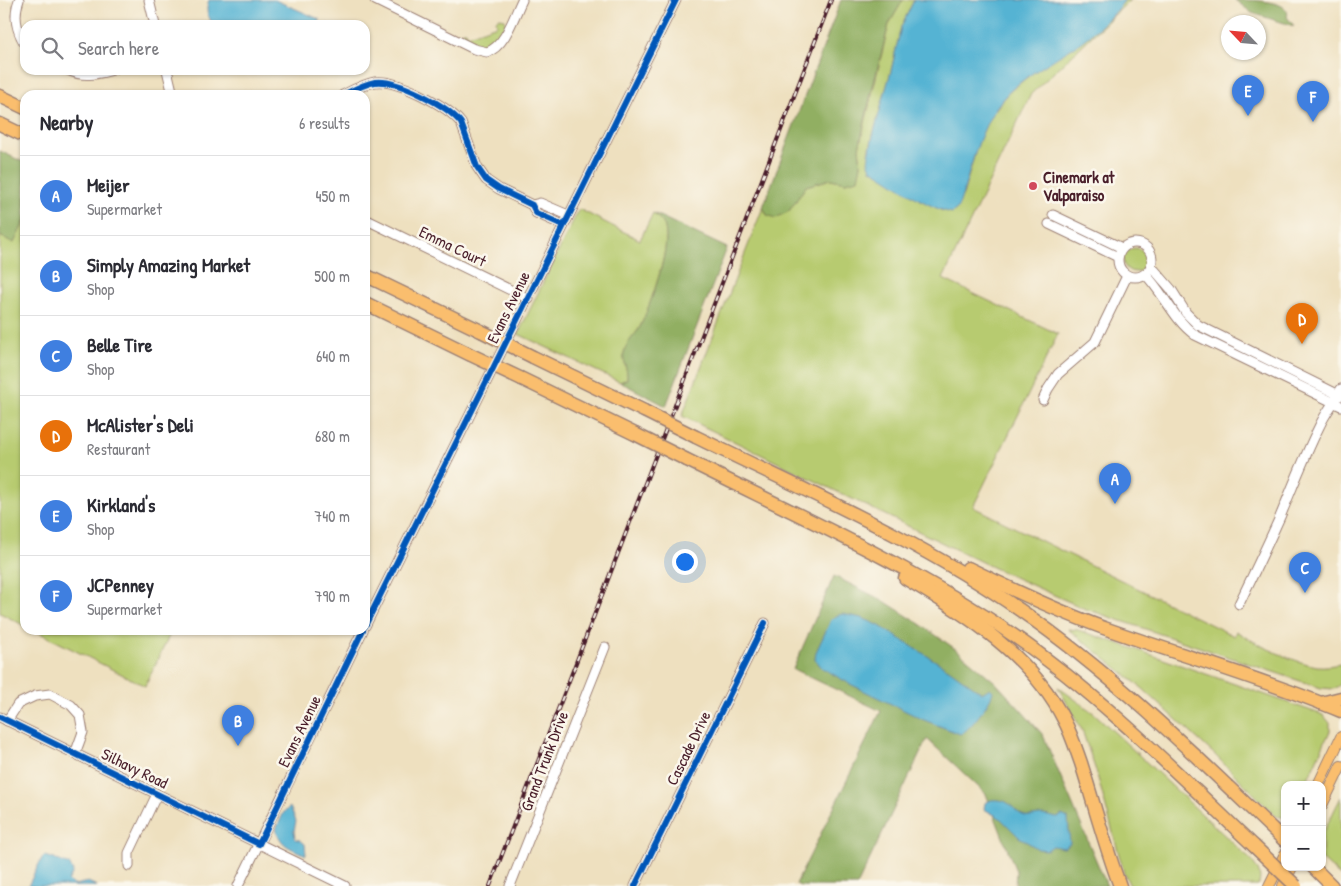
<!DOCTYPE html>
<html lang="en">
<head>
<meta charset="utf-8">
<style>
  body { margin:0; font-family:"Patrick Hand",sans-serif; background:#f2f2f3; color:#2b2b33 }
  .controls { position:absolute; right:15px; bottom:15px; display:grid; overflow:hidden; border-radius:10px; box-shadow:0 1px 4px #0004 }
  .controls button { width:45px; height:45px; display:grid; place-items:center; padding:0; border:0; border-bottom:1px solid #e1e1e2; background:#fff; color:#2b2b33; font:25px sans-serif }
  .compass { position:absolute; left:1221px; top:15px; width:45px; height:45px; border-radius:50%; background:#fff; box-shadow:0 1px 4px #0004; rotate:296deg }
  .you { position:absolute; left:684px; top:561px; width:18px; height:18px; margin:-12px; border:4px solid #fff; border-radius:50%; background:#1a73e8; box-shadow:0 0 0 8px #1a73e833 }
  .badge { display:grid; place-items:center; width:32px; height:32px; border-radius:50%; background:#ea580c; color:#fff; font-size:16px; font-weight:700 }
  .pin { position:absolute; translate:-50% -41px; filter:drop-shadow(0 1px 2px #0008) }
  .pin::after { content:''; position:absolute; top:26px; width:18px; height:15px; background:inherit; clip-path:polygon(0 0,100% 0,50% 100%) }
  .list { margin:0; padding:0; list-style:none }
  h2 { display:flex; justify-content:space-between; align-items:center; height:65px; margin:0; padding:0 20px; font-size:21px }
  h2 small { font-size:16px; font-weight:400; color:#7c7c81 }
  .list li { display:grid; grid-template-columns:32px 1fr auto; gap:15px; align-items:center; box-sizing:border-box; height:80px; padding:0 20px; border-top:1px solid #e1e1e2 }
  .list b { display:block; font-size:19px; white-space:nowrap }
  .list p { margin:0; font-size:16px; white-space:nowrap; color:#7c7c81 }
  .list em { font-size:16px; font-style:normal; color:#7c7c81 }
  .icon { flex:none; width:28px; height:28px; fill:none; stroke:currentColor; stroke-width:2; stroke-linecap:round; stroke-linejoin:round }
  .map { position:relative; flex:none; width:1341px; height:886px; overflow:hidden }
  .search { position:absolute; background:#fff; box-shadow:0 1px 4px #0004; left:20px; top:20px; width:350px; height:55px; display:flex; align-items:center; gap:12px; box-sizing:border-box; padding:0 18px; border-radius:15px; color:#7c7c81; font-size:19px }
  .panel { position:absolute; background:#fff; box-shadow:0 1px 4px #0004; left:20px; top:90px; width:350px; height:545px; border-radius:15px }
  .map>svg:first-child { display:block }
</style>
</head>
<body>
<div class="map">
<svg width="1341" height="886" viewBox="0 0 1341 886">
  <rect width="100%" height="100%" fill="#fbf7ec"/>
  <filter id="ink" filterUnits="userSpaceOnUse"><feTurbulence type="fractalNoise" baseFrequency=".02" numOctaves="2"/><feDisplacementMap in="SourceGraphic" scale="10" xChannelSelector="R" yChannelSelector="G"/><feConvolveMatrix kernelMatrix="1 2 1 2 8 2 1 2 1" color-interpolation-filters="sRGB"/></filter>
  <filter id="wash" filterUnits="userSpaceOnUse"><feTurbulence type="fractalNoise" baseFrequency=".0096" numOctaves="4" result="noise"/><feDisplacementMap in="SourceGraphic" scale="20" xChannelSelector="R" yChannelSelector="G"/><feGaussianBlur stdDeviation="1.12" result="paint"/><feColorMatrix in="noise" values="0 0 0 0 0 0 0 0 0 0 0 0 0 0 0 0 0 1.4 0 .05"/><feComposite in="paint" operator="in"/></filter>
  <g filter="url(#wash)">
    <rect width="100%" height="100%" fill="#eee0bf"/>
    <g fill="#b7cb6f" stroke="#80754d">
      <path d="M 903,0 L 914,0 L 901,27 L 891,71 L 873,135 L 869,152 L 871,169 L 942,211 L 963,195 L 978,143 L 988,120 L 1007,94 L 1031,74 L 1076,45 L 1113,15 L 1125,0 L 1130,0 L 1031,94 L 943,279 L 1058,334 L 973,507 L 1234,636 L 1236,631 C 1257,645 1293,662 1317,666 C 1325,667 1333,665 1341,664 L 1341,684 L 1334,689 L 1321,688 L 1083,608 L 994,568 L 682,416 L 763,207 L 767,215 L 789,211 L 806,186 L 831,179 L 846,182 L 861,165 L 859,148 L 889,24 Z"/>
      <path d="M 500,18 L 505,19 C 506,25 504,29 501,34 C 490,56 478,47 461,38 L 460,36 L 463,31 L 466,31 L 468,35 L 497,25 L 496,20 Z"/>
      <path d="M 579,209 L 640,240 L 653,213 C 657,217 664,222 665,227 C 671,249 650,306 640,327 C 635,336 626,342 624,353 C 623,359 628,369 627,379 L 620,382 L 518,334 Z"/>
      <polygon points="25,220 25,626 0,613 0,236 14,242"/>
      <circle cx="1135" cy="260" r="12"/>
      <polygon points="1068,629 1078,630 1129,647 1323,715 1330,723 1330,731 1305,785 1285,785 1285,817 1280,817 1273,813 1214,754 1142,688"/>
      <polygon points="34,630 172,630 145,686"/>
      <path d="M 1058,687 L 1095,714 L 1251,860 C 1257,868 1263,875 1258,886 L 1130,886 L 1124,873 L 1096,771 L 1082,730 Z"/>
      <polygon points="1341,797 1341,877 1322,859 1322,835"/>
    </g>
    <g fill="#91af62" stroke="#6e6746">
      <polygon points="841,0 903,0 889,24 870,98 859,148 861,165 858,179 846,182 831,179 806,186 789,211 776,218 767,215 763,207"/>
      <path d="M 1235,0 C 1251,0 1293,0 1287,17 L 1294,26 L 1252,13 Z"/>
      <polygon points="0,151 25,163 25,220 14,243 0,236"/>
      <path d="M 653,213 L 727,248 L 666,406 L 620,382 L 627,379 C 628,369 622,360 624,353 C 626,342 635,336 640,327 C 650,306 671,249 665,228 C 664,222 657,217 653,213 Z"/>
      <polygon points="834,576 884,601 917,622 957,650 995,682 1020,709 1043,735 1107,886 1015,886 1016,871 986,794 927,739 857,886 801,886 796,884 881,711 793,669"/>
    </g>
    <g fill="#55b3d3" stroke="#50697f">
      <path d="M 209,0 L 275,0 L 319,19 L 321,25 L 214,25 C 207,17 205,9 209,0 Z"/>
      <path d="M 914,0 L 1125,0 C 1111,18 1093,34 1074,47 C 1052,61 1028,74 1008,93 C 978,124 972,169 958,208 L 952,213 C 925,207 896,184 871,169 L 868,161 L 873,135 L 891,71 L 901,27 Z"/>
      <path d="M 842,614 L 862,618 L 878,625 L 950,670 L 982,693 L 990,688 L 993,691 C 992,700 968,733 960,734 L 924,720 L 850,684 L 822,668 L 815,659 L 816,652 L 831,620 L 836,616 Z"/>
      <path d="M 991,800 C 1013,798 1012,812 1025,816 C 1031,817 1036,815 1041,815 C 1047,815 1052,817 1057,818 L 1062,815 L 1068,818 L 1070,844 L 1064,848 L 1053,846 L 1047,850 L 1038,849 L 1019,837 L 1000,818 L 984,809 L 985,803 Z"/>
      <path d="M 290,807 L 296,821 L 294,831 L 295,839 L 300,840 L 305,844 L 306,855 C 291,848 281,847 276,829 L 284,812 Z"/>
      <polygon points="44,856 49,857 70,865 73,872 68,881 74,885 88,882 97,886 28,886 42,858"/>
    </g>
  </g>
  <g filter="url(#ink)">
    <g fill="none" stroke-linecap="round" stroke-linejoin="round">
      <defs>
        <g id="minor">
          <path d="M 19,0 C 13,16 16,30 25,44"/>
          <polyline points="149,0 155,25"/>
          <path d="M 375,0 L 474,49 L 487,52 C 505,47 514,16 522,0"/>
          <path d="M 68,70 C 84,78 97,74 113,70"/>
          <polyline points="167,70 173,95"/>
          <path d="M 343,95 C 353,90 364,84 375,82 C 397,79 448,106 461,123 L 477,167 L 486,180 L 499,189 L 532,205 L 536,213 L 563,225"/>
          <polyline points="532,205 540,203 568,215"/>
          <polyline points="1053,215 1122,248"/>
          <polyline points="365,219 529,299"/>
          <polyline points="1049,224 1118,257"/>
          <circle cx="1135" cy="260" r="17"/>
          <polyline points="1151,266 1171,289 1186,313 1198,325 1341,396"/>
          <path d="M 1145,274 C 1164,293 1173,319 1195,335 L 1341,406"/>
          <polyline points="1043,400 1048,389 1058,374 1095,342 1127,276"/>
          <path d="M 1239,604 C 1253,575 1267,546 1280,517 C 1293,486 1305,455 1320,425 C 1326,412 1335,402 1341,389"/>
          <polyline points="365,626 676,0"/>
          <polyline points="0,717 345,886"/>
          <polyline points="7,721 18,704 35,696 50,694 71,705 80,715 83,732 75,754"/>
          <polyline points="129,866 129,853 157,794"/>
          <polyline points="238,886 363,630"/>
          <polyline points="510,886 605,647"/>
          <polyline points="635,886 765,623"/>
        </g>
        <g id="major">
          <polyline points="1318,785 1341,737"/>
          <polyline points="1322,805 1341,766"/>
          <polyline points="1269,886 1285,854"/>
          <polyline points="1283,886 1292,867"/>
        </g>
        <g id="highway">
          <polyline points="0,96 25,108"/>
          <polyline points="0,124 25,136"/>
          <polyline points="365,275 481,331"/>
          <polyline points="365,303 469,354"/>
          <polyline points="533,357 644,411"/>
          <polyline points="522,379 635,434"/>
          <path d="M 696,437 C 806,491 919,540 1020,610 C 1117,677 1200,760 1285,841"/>
          <path d="M 687,460 C 797,515 911,565 1013,635 C 1101,696 1177,773 1254,846"/>
          <path d="M 968,568 C 1013,590 1057,611 1104,628 C 1183,656 1264,679 1341,711"/>
          <path d="M 905,578 C 966,614 1031,655 1064,720 C 1071,733 1076,749 1081,763 C 1094,804 1105,846 1120,886"/>
          <polyline points="1321,703 1341,698"/>
          <polyline points="1313,867 1332,886"/>
        </g>
      </defs>
      <use href="#minor" stroke="#9c8075" stroke-width="11"/>
      <use href="#major" stroke="#9c8075" stroke-width="12"/>
      <use href="#highway" stroke="#9c8075" stroke-width="15"/>
      <use href="#minor" stroke="#fff" stroke-width="9"/>
      <use href="#major" stroke="#fabe6e" stroke-width="10"/>
      <use href="#highway" stroke="#fabe6e" stroke-width="12"/>
      <defs>
        <polyline id="rail" points="490,886 831,0"/>
      </defs>
      <use href="#rail" stroke="#4a1f2b" stroke-width="4"/>
      <use href="#rail" stroke="#fbf7ec" stroke-width="2" stroke-dasharray="5.5" stroke-linecap="butt"/>
      <defs>
        <g id="highway-bridge">
          <polyline points="481,331 533,357"/>
          <polyline points="469,354 522,379"/>
          <polyline points="644,411 696,437"/>
          <polyline points="635,434 687,460"/>
          <polyline points="1254,846 1296,886"/>
        </g>
      </defs>
      <use href="#highway-bridge" stroke="#9c8075" stroke-width="15" stroke-linecap="butt"/>
      <use href="#highway-bridge" stroke="#fabe6e" stroke-width="12"/>
      <defs>
        <g id="cycleway">
          <path d="M 343,95 C 353,90 364,84 375,82 C 397,79 448,106 461,123 L 477,167 L 486,180 L 499,189 L 532,205 L 536,213 L 563,225"/>
          <polyline points="365,626 676,0"/>
          <polyline points="0,717 259,844 363,630"/>
          <polyline points="635,886 765,623"/>
        </g>
      </defs>
      <use href="#cycleway" stroke="#fbf7ec" stroke-width="9"/>
      <use href="#cycleway" stroke="#0057b8" stroke-width="6"/>
    </g>
  </g>
  <circle fill="#d1495b" stroke="#fbf7ec" stroke-width="2" cx="1033" cy="186" r="5"/>
  <g text-anchor="middle" dominant-baseline="central" stroke-width="5" stroke-linejoin="round" paint-order="stroke">
    <g font-size="16" font-weight="bold" fill="#4a1f2b" stroke="#fbf7ec" text-anchor="start">
      <text x="1043" y="177">Cinemark at<tspan x="1043" dy="18">Valparaiso</tspan></text>
    </g>
    <g font-size="16" fill="#4a1f2b" stroke="#fbf7ec">
      <text transform="translate(453 246) rotate(26)">Emma Court</text>
      <text transform="translate(508 307) rotate(-64)">Evans Avenue</text>
      <text transform="translate(299 731) rotate(-64)">Evans Avenue</text>
      <text transform="translate(688 748) rotate(-64)">Cascade Drive</text>
      <text transform="translate(544 761) rotate(-69)">Grand Trunk Drive</text>
      <text transform="translate(135 768) rotate(26)">Silhavy Road</text>
    </g>
  </g>
</svg>
<div class="controls">
<button>+</button>
<button>−</button>
</div>
<svg class="compass" viewBox="-18 -18 36 36"><path d="M0-13l5 13h-10z" fill="#e53935"/><path d="M0 13l5-13h-10z" fill="#7c7c81"/></svg>
<div class="you"></div>
<div class="pin badge" style="left:1115px;top:504px;background:#3f7fe0">A</div>
<div class="pin badge" style="left:238px;top:746px;background:#3f7fe0">B</div>
<div class="pin badge" style="left:1305px;top:593px;background:#3f7fe0">C</div>
<div class="pin badge" style="left:1302px;top:344px;background:#e8710a">D</div>
<div class="pin badge" style="left:1248px;top:116px;background:#3f7fe0">E</div>
<div class="pin badge" style="left:1313px;top:122px;background:#3f7fe0">F</div>
<div class="search"><svg class="icon" aria-label="search" viewBox="0 0 24 24"><circle cx="10" cy="10" r="6"/><path d="M15 15l6 6"/></svg>Search here</div>
<section class="panel">
<h2>Nearby<small>6 results</small></h2>
<ul class="list">
<li><span class="badge" style="background:#3f7fe0">A</span><div><b>Meijer</b><p>Supermarket</p></div><em>450 m</em></li>
<li><span class="badge" style="background:#3f7fe0">B</span><div><b>Simply Amazing Market</b><p>Shop</p></div><em>500 m</em></li>
<li><span class="badge" style="background:#3f7fe0">C</span><div><b>Belle Tire</b><p>Shop</p></div><em>640 m</em></li>
<li><span class="badge" style="background:#e8710a">D</span><div><b>McAlister's Deli</b><p>Restaurant</p></div><em>680 m</em></li>
<li><span class="badge" style="background:#3f7fe0">E</span><div><b>Kirkland's</b><p>Shop</p></div><em>740 m</em></li>
<li><span class="badge" style="background:#3f7fe0">F</span><div><b>JCPenney</b><p>Supermarket</p></div><em>790 m</em></li>
</ul>
</section>
</div>
</body>
</html>
